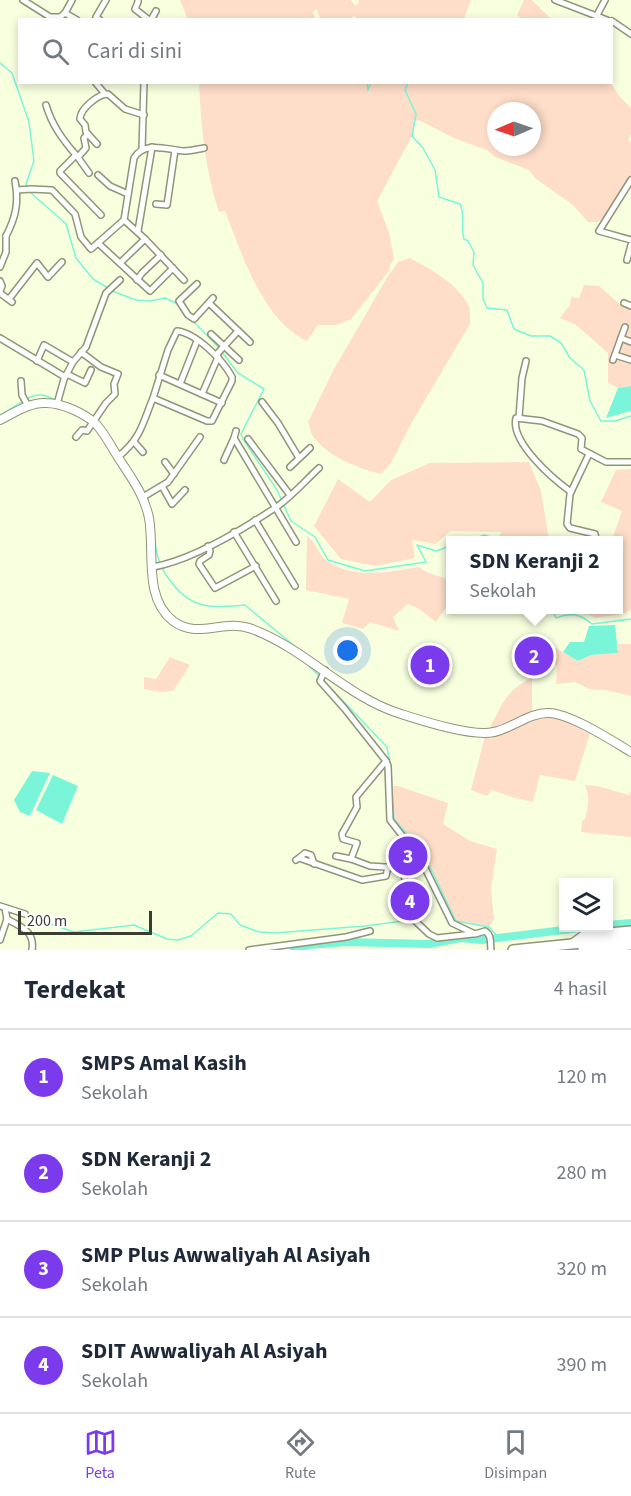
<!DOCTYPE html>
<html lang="id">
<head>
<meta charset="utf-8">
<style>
  body { margin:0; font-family:"Source Sans 3",sans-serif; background:#f2f2f3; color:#1f2937 }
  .controls { position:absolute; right:18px; bottom:18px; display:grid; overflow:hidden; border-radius:0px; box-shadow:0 3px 9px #0003 }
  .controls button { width:54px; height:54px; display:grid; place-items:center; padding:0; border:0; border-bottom:2px solid #e0e1e3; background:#fff; color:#1f2937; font:30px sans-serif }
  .compass { position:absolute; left:487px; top:102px; width:54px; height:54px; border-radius:50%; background:#fff; box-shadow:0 3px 9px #0003; rotate:268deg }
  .scale { position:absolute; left:18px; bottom:15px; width:134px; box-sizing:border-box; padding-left:6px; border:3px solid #3b3d31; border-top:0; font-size:16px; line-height:21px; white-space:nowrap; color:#3b3d31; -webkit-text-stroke:4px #fff; paint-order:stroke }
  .you { position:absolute; left:348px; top:651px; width:21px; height:21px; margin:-15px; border:4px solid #fff; border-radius:50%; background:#1a73e8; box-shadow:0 0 0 9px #1a73e833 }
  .badge { display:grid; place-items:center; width:39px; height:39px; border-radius:50%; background:#7c3aed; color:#fff; font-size:20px; font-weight:700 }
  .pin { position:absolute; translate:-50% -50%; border:3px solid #fff; box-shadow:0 2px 6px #0006 }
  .popup { position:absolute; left:446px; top:536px; width:177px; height:78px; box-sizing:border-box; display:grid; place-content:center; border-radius:0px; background:#fff; filter:drop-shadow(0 2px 4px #0005); font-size:20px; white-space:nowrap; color:#747a83 }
  .popup b { font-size:22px; color:#1f2937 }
  .popup::after { content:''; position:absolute; left:50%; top:100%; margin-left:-12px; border:12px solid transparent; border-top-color:#fff }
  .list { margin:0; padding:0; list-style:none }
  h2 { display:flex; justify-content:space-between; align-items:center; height:78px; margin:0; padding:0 24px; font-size:26px }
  h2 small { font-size:20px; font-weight:400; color:#747a83 }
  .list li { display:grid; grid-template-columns:39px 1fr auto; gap:18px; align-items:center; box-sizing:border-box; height:96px; padding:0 24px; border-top:2px solid #e0e1e3 }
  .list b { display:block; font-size:22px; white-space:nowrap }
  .list p { margin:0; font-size:20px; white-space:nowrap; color:#747a83 }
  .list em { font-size:20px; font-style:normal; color:#747a83 }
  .icon { flex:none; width:33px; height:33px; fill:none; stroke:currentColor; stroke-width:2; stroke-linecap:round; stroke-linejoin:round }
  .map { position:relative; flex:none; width:631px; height:950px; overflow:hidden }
  .search { position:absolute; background:#fff; box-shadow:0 3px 9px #0003; left:18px; right:18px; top:18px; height:66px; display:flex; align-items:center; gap:15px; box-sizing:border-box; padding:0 21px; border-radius:0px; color:#747a83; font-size:22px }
  .sheet { height:462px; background:#fff }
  nav { display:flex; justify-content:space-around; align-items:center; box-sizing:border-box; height:84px; border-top:2px solid #e0e1e3; background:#fff; font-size:16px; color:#747a83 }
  nav a { display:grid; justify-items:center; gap:3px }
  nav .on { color:#7c3aed }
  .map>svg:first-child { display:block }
</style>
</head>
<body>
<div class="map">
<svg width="631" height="950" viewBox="0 0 631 950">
  <rect width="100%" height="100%" fill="#f8ffdf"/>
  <g fill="#fedec9" fill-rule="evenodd">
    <polygon points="180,0 350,0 355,5 358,4 359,0 471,0 464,19 359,20 355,16 352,17 352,19 321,19 316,9 313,12 315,19 188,20"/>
    <polygon points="524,0 532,0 551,19 522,19 517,15"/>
    <path d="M 199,83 L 611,83 L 620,97 L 631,108 L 631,134 L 628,140 L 631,142 L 631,178 L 609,214 L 598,222 L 588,222 L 573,205 L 536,179 L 529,170 L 495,157 L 487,150 L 456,139 L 419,120 L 415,121 L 412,136 L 377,201 L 389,233 L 394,259 L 390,265 L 389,271 L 351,319 L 337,325 L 318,325 L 307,341 C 262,320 242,254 225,211 L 219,212 C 205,171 201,126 199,83 ZM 515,105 L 516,110 L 511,111 L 532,111 L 532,141 L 535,139 L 537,143 L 531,147 L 496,147 L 496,111 L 508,111 L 508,107 Z"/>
    <path d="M 410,258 C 430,269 457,283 468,305 C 471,310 470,318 470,324 L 412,422 L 391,463 L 381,474 C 358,468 331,458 315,439 C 311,435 310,427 308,422 L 334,369 L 388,276 L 398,262 Z"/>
    <polygon points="584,285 599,286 623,307 631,308 631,386 618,388 608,383 608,353 575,324 560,318 570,305 571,297 579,298"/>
    <polygon points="529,462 541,491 549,540 498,540 501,532 450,531 436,544 412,540 415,558 376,566 341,559 314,526 338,479 370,502 391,480 430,463"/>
    <polygon points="631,469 631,609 626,613 596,618 578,610 618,610 618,540 612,540 622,511 601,502 616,470"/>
    <path d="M 307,536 C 317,543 319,556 327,561 C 356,580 387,572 419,567 L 426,572 L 450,580 L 450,606 L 446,607 L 436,622 L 419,609 L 408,604 L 393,617 L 399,631 L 370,622 L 363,629 L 342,623 L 349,599 L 306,590 Z"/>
    <polygon points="549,644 578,661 591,655 618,653 618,644 631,644 631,696 605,690 589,689 575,682 556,684 557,665 548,664"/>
    <polygon points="170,657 190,665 173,691 160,692 144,689 144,677 156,679"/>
    <path d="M 532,678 L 532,713 L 488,731 C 502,706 505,690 532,678 Z"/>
    <polygon points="544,717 560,718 590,734 575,781 540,775 533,802 515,798 492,790 487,796 471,790 485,736 488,736 491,739 494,735"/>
    <path d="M 585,785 L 598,786 L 629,795 L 631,791 L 631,837 L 581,832 L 582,821 L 585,819 C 588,809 590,795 585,785 Z"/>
    <polygon points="393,786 398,786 448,803 443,824 470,841 497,849 491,889 494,919 489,927 456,921 433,873 415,843 394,819"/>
  </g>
  <g fill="#7bf5d9">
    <polygon points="631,386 631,411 606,418 618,388"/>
    <polygon points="615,625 618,653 591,655 578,661 563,652 570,642 584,642 589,626"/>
    <polygon points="32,771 50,773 30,816 20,812 14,800"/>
    <polygon points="53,775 78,786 62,824 36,810"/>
  </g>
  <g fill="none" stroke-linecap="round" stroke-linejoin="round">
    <g stroke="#7bf5d9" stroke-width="1.5">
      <polyline points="0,63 12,73 29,122 34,161 26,184 30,192 66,224 76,258 93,279 108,288"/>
      <polyline points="367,82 368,90 371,82"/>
      <path d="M 408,82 L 405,90 L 416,114 L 412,136 L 423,148 L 435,170 L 439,197 L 460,204 C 466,217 460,227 464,239 L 468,241 L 474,252 L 473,265 L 483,283 L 483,299 L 487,308 L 507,310 L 514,329 L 531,336 L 550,336 L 561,343 L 570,358 L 584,370 L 590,401 L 601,421 L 615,421 L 631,416"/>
      <polyline points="112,291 136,300 150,301 165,298 178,304"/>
      <polyline points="193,321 219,348"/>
      <polyline points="222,352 238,373 264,389 241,434 243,439 277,490 291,521 315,537 328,560 365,571 426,562 417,545 436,551 445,548 450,541"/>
      <path d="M 26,399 C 37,393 45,394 55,400"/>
      <polyline points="0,415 22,402"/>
      <polyline points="134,475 142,487"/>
      <path d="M 155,540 C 156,557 161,570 172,583 C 192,610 215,608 245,605 L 303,653"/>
      <polyline points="451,540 454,537 474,539 484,535 494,538 493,540"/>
      <path d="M 552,610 L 556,618 C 571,612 580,614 592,624 L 631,619"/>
      <polyline points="306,663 320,677"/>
      <polyline points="323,680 387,747 390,764"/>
      <polyline points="391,772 394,819 415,843 433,873 456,921 489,927 498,937"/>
      <polyline points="27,916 74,932 134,925 167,939 178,940 191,936 218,913 231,914 240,925 259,932 275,933 365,926 411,920"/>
    </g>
    <g stroke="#7bf5d9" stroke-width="8">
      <polyline points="608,925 631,923"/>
      <polyline points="294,950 309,945 346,942 429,944 461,938 481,940 580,928"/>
    </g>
    <defs>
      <g id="minor">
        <polyline points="23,0 50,17 60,17 65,13"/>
        <polyline points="72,0 65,13 77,20"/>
        <polyline points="138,0 138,2 135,9 149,20"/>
        <polyline points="555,0 607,20"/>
        <polyline points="597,15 605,0"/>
        <polyline points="100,20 96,17 106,0"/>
        <polyline points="151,20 156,11"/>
        <polyline points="612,21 631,34"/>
        <polyline points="95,82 105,94"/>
        <path d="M 46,105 C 52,125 62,139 76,155 L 60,171 L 60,173 L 101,215"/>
        <path d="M 97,144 L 86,132 L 85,125 L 80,119 C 80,109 98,94 108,94 L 125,109 L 144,115"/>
        <polyline points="142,150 144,82"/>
        <polyline points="77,156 89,173"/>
        <polyline points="78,157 86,148 84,138 88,134"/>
        <polyline points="98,175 110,186 128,194"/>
        <polyline points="631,180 599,231 631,240"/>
        <path d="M 17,190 L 31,189 L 52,190 L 75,214 L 81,237 L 91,249 L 124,220 L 134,158 C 145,140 168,150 184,151 C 191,151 198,149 204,148"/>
        <polyline points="156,204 167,205 175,150"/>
        <polyline points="124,220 145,239 184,280"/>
        <polyline points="138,231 152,147"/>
        <path d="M 6,236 C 16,217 19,202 15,181"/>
        <polyline points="98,243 150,291 173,268"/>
        <polyline points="627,260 631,245"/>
        <polyline points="120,263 145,239"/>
        <polyline points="0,267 6,252 6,236"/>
        <polyline points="137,280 142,273 161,255"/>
        <polyline points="0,281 2,286 0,291"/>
        <polyline points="197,284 179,301 188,315 194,319 213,298"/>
        <polyline points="0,293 12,302"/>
        <polyline points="9,299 37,263 48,277 62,262"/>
        <polyline points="209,303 250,342"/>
        <polyline points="624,303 631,306"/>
        <polyline points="211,334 239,360"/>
        <polyline points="0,338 65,377"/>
        <polyline points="621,338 631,342"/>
        <polyline points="216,355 238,331"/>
        <polyline points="615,355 631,360"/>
        <polyline points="613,360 625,327"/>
        <polyline points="37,361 44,345 73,362"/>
        <polyline points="67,374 85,383 91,370"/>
        <polyline points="159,375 222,403"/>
        <polyline points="21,381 22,395 28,406"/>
        <polyline points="180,384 197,341"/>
        <polyline points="202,394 218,357"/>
        <polyline points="262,402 278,423 299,458"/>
        <polyline points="57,404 64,379 73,362 86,347 106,293 120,280"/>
        <polyline points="519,417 522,378 526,361"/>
        <polyline points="236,431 234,438 296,542"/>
        <polyline points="76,437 82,430 87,431 106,403 115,394 114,384 118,374 101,367 81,352"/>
        <polyline points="248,439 290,495"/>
        <polyline points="135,443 143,452"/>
        <polyline points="589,454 570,494 567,524 570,528 595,534 596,540"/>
        <path d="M 118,457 C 141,438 142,425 153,398 L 154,395 L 168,350 L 177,331 C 196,333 223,360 232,377 L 232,381 L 212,421 L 207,421 L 153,398"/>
        <polyline points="224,460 234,438"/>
        <polyline points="165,462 174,474"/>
        <polyline points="290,467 310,448"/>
        <polyline points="162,486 172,504 185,490"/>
        <path d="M 571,492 C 553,479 510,442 516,418 L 542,421 L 578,434 L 582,438 L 581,449 L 606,462 L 631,462"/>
        <polyline points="143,497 168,482 200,437"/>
        <polyline points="255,520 295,586"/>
        <polyline points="234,532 276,601"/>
        <polyline points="208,546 210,551 209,555 200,561 199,564 215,588 256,566"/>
        <path d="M 153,567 C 192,560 245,528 278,506 C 293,495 306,480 319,468"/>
        <path d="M 325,670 L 320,681 L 344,708 L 386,761 L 388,766 L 390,820 L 421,860 L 452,923 L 475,934 L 485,931 C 492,935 490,943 491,950"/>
        <polyline points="336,856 351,859 370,866 400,868 404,874 410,916 429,934 437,938 473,934"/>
        <polyline points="299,858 305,853 311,855 314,864"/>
        <polyline points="351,859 357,843 343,839 342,834 357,807 356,797 386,761"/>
        <polyline points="296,860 299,858 362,880 386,876 388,867"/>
        <polyline points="0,906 25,914"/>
        <path d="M 7,919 C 21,927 35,931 32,950"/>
        <polyline points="0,940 7,919 5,908"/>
        <polyline points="249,950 346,937 370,931"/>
      </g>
      <path id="secondary" d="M 0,420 C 14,413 30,402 46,403 C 62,403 84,413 96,424 C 104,433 110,444 116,454 C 129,475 144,493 149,518 C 155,551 143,598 173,621 C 199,640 223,618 252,629 C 306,649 346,697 401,714 C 423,721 472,737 494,732 C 513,728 530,712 549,713 C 571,714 611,740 631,752"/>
      <g id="trunk">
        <polyline points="574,943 585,935 631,931"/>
        <polyline points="583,949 631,945"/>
        <polyline points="513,950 631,938"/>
      </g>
    </defs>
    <use href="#minor" stroke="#909578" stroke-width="8"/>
    <use href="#secondary" stroke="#909578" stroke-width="10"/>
    <use href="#trunk" stroke="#909578" stroke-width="12"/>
    <use href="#minor" stroke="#fff" stroke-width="5"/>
    <use href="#secondary" stroke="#fff" stroke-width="8"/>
    <use href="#trunk" stroke="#fff" stroke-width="9"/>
  </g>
</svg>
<div class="controls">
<button><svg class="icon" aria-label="layers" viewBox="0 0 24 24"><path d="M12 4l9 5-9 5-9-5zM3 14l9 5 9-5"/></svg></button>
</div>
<svg class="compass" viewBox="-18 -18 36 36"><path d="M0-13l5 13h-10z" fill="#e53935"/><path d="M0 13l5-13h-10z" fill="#747a83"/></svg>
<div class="scale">200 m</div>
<div class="you"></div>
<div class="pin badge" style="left:430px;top:665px">1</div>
<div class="pin badge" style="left:534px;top:656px">2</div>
<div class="popup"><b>SDN Keranji 2</b>Sekolah</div>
<div class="pin badge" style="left:408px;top:856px">3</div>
<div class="pin badge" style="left:410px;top:901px">4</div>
<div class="search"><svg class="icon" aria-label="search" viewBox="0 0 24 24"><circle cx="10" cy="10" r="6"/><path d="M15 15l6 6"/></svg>Cari di sini</div>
</div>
<section class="sheet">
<h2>Terdekat<small>4 hasil</small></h2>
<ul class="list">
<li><span class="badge">1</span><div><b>SMPS Amal Kasih</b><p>Sekolah</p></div><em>120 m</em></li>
<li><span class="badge">2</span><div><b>SDN Keranji 2</b><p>Sekolah</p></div><em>280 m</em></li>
<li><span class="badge">3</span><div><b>SMP Plus Awwaliyah Al Asiyah</b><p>Sekolah</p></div><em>320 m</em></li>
<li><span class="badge">4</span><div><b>SDIT Awwaliyah Al Asiyah</b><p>Sekolah</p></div><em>390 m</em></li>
</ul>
</section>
<nav>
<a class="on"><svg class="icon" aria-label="map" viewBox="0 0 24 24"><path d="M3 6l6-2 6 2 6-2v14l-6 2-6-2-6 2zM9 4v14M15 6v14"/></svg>Peta</a>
<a><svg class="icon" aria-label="directions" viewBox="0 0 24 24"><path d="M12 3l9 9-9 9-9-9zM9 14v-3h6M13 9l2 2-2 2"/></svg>Rute</a>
<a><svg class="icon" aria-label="saved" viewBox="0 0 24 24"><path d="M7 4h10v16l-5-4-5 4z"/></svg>Disimpan</a>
</nav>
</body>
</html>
